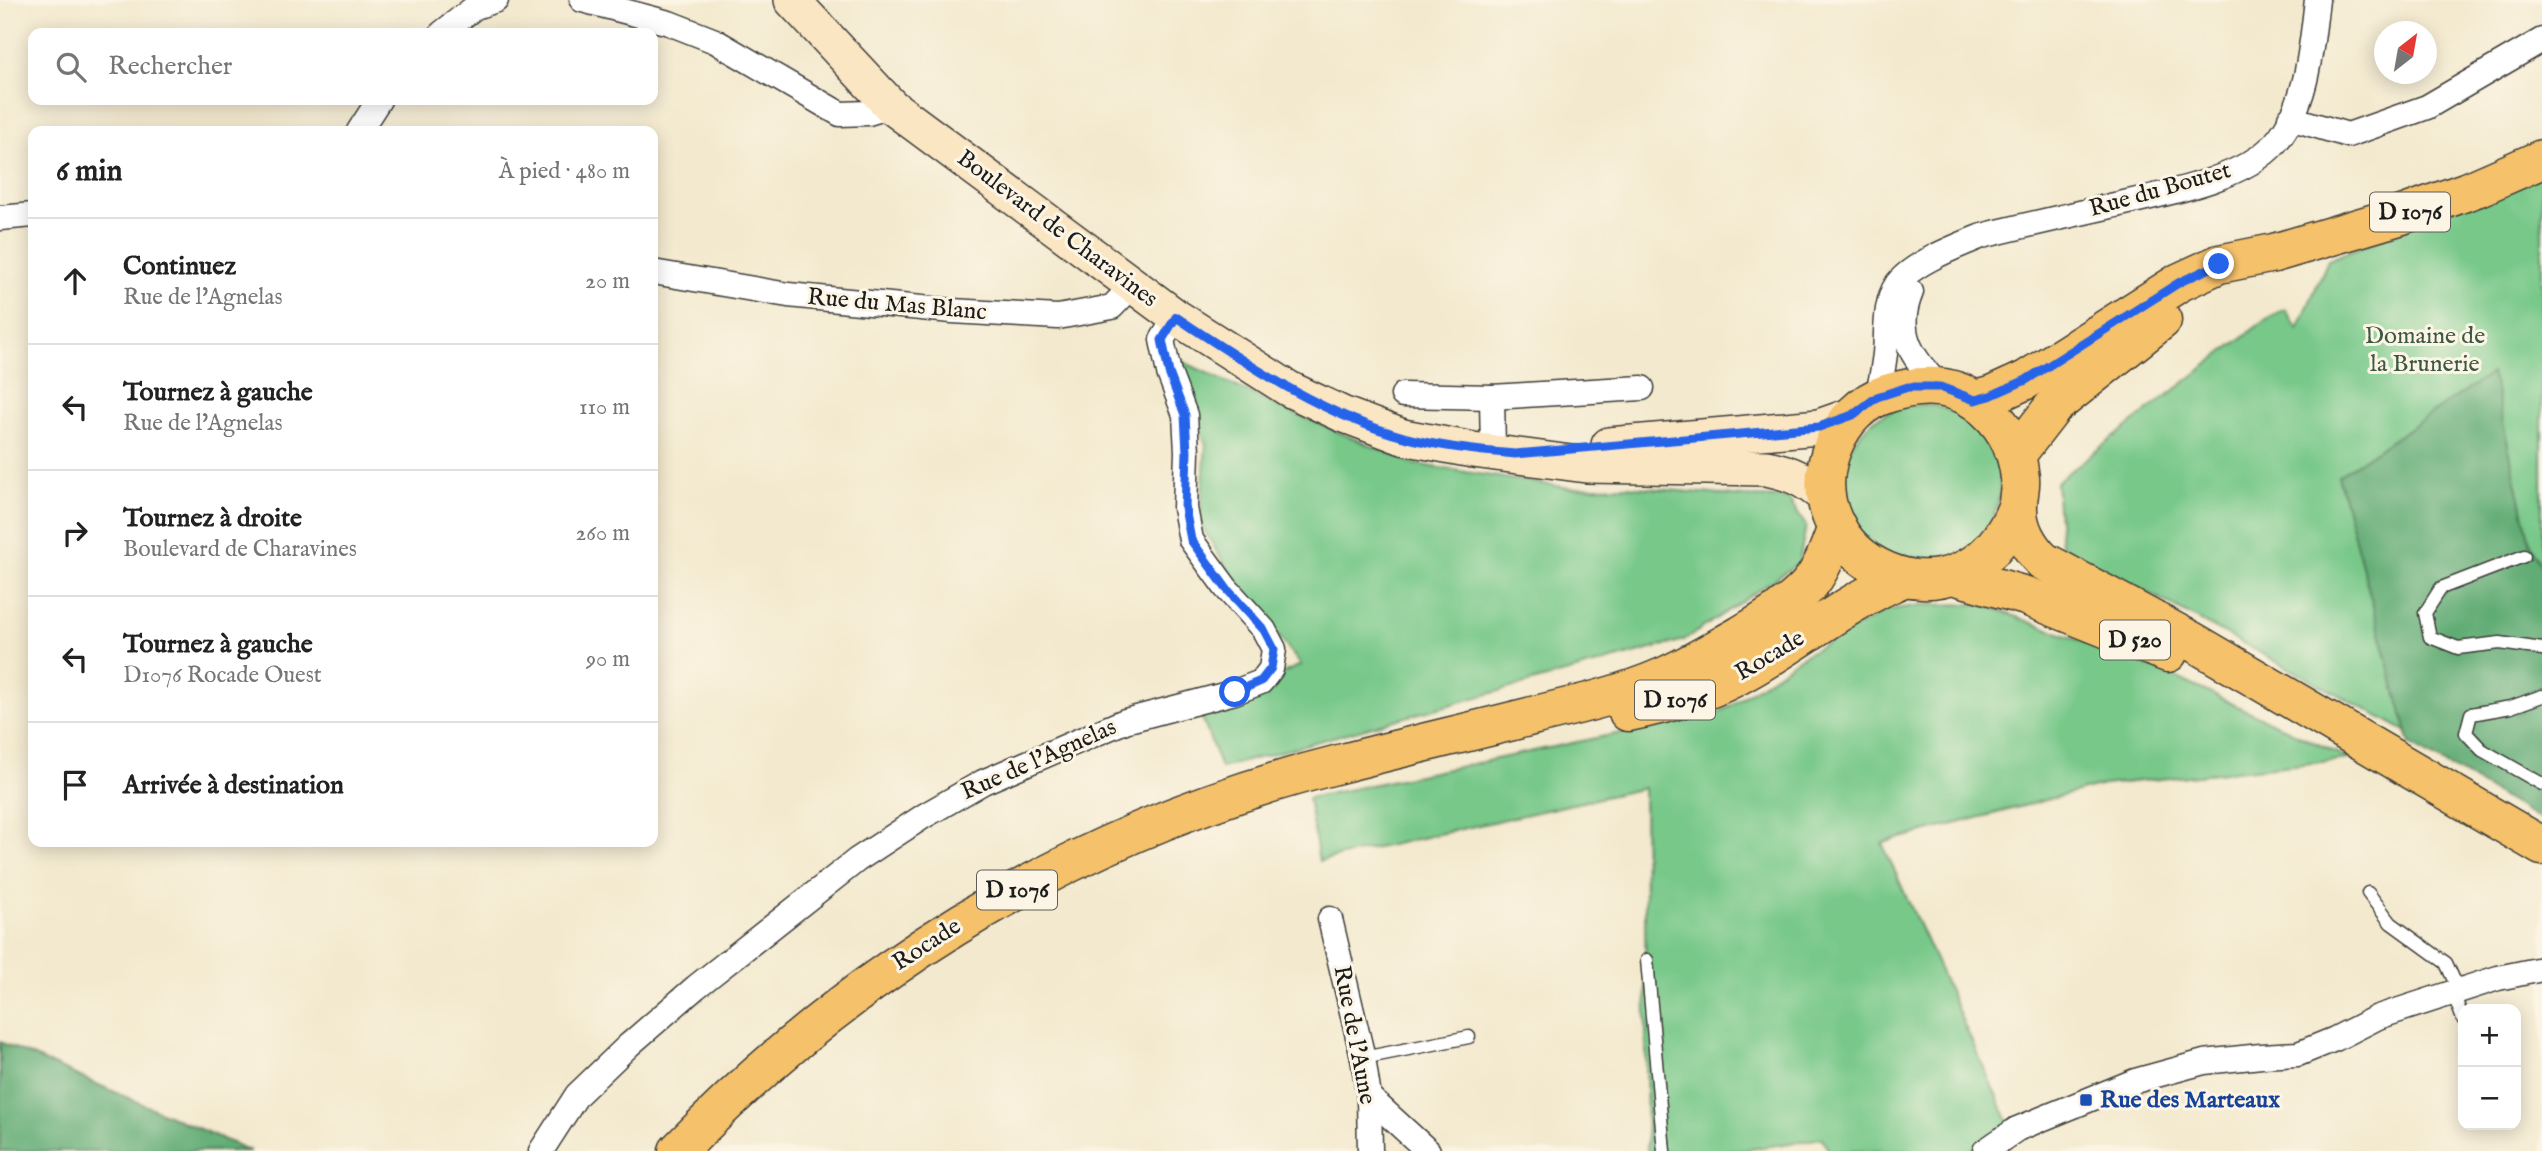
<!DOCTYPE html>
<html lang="fr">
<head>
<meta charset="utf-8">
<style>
  body { margin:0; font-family:"IM FELL English",serif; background:#f6f6f6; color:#222 }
  .controls { position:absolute; right:21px; bottom:21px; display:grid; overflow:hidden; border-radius:14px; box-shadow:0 4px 18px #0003 }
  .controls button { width:63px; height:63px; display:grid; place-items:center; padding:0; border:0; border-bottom:2px solid #e0e0e0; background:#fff; color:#222; font:35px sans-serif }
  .compass { position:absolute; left:2374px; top:21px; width:63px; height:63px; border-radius:50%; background:#fff; box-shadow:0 4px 18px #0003; rotate:31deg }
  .stop { position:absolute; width:21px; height:21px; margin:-16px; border:5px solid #2563eb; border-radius:50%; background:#fff }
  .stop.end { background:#2563eb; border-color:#fff; box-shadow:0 2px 7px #0008 }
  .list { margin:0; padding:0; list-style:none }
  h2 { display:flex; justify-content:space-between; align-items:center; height:91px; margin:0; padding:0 28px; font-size:30px }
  h2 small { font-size:23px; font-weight:400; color:#767676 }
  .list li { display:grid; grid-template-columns:46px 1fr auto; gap:21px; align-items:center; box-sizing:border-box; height:126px; padding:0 28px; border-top:2px solid #e0e0e0 }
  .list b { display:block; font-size:26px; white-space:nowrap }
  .list p { margin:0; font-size:23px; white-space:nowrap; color:#767676 }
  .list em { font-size:23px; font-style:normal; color:#767676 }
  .icon { flex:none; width:38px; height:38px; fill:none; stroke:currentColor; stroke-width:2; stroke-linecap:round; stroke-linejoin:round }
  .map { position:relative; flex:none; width:2542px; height:1151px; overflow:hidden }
  .search { position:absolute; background:#fff; box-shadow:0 4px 18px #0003; left:28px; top:28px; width:630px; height:77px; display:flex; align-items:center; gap:18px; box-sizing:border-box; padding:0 24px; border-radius:14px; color:#767676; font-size:26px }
  .panel { position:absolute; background:#fff; box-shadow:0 4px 18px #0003; left:28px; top:126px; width:630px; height:721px; border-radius:14px }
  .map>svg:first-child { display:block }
</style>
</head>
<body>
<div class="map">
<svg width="2542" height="1151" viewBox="0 0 2542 1151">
  <rect width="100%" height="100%" fill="#fcf5e5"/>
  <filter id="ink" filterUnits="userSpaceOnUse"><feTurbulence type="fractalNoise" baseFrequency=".0143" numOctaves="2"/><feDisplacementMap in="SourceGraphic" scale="14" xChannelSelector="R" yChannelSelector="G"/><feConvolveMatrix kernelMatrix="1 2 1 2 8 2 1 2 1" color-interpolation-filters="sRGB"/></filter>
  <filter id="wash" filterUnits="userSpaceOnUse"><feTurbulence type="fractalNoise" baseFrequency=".00686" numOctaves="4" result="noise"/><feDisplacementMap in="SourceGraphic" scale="28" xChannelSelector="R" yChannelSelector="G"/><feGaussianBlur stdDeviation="1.57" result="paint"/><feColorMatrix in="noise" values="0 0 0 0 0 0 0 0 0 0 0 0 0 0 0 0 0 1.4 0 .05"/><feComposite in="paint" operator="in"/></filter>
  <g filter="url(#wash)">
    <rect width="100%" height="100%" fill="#f3e9ce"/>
    <g fill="#77c889" stroke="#4a7252" stroke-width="2">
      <polygon points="2542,172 2542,820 2410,744 2406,731 2061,546 2056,482 2265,320 2285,309 2298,329 2328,260"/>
      <polygon points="1177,359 1284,409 1414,464 1570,488 1626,486 1744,497 1788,498 1806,526 1799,563 1684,640 1221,768 1199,710 1301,665 1232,577 1200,523 1206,445 1177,367"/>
      <circle cx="1921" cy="484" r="79"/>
      <polygon points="1982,604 2169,674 2350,759 2103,785 1882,843 2011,1128 1966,1151 1829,1151 1822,1138 1739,1151 1647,1151 1644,788 1319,861 1308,798 1721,712 1804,655 1888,610 1921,605"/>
    </g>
    <g fill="#61ac75" stroke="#3e6448" stroke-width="2">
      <polygon points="2492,373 2529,539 2542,569 2542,820 2410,744 2338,476"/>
      <polygon points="0,1042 248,1150 250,1151 0,1151"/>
    </g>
  </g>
  <g filter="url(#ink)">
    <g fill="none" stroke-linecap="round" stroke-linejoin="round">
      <defs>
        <g id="lane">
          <polyline points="2524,556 2441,588 2425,613 2430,637 2458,648 2500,643 2542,649"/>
          <polyline points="2542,696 2511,707 2471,714 2466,733 2482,750 2542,784"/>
          <polyline points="2368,893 2391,923 2446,963 2459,991"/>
          <polyline points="1647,960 1664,1151"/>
          <polyline points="2453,993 2463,1019"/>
          <polyline points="1363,1058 1469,1037"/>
        </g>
        <g id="street">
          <polyline points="582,0 669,23 715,41 840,114 868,113 891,106"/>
          <polyline points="442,33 475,7 496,0"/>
          <polyline points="2290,118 2348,135 2427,107 2542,40"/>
          <polyline points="359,131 379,100"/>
          <polyline points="0,218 33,215"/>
          <polyline points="653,272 788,295 952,311 1058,317 1112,307 1133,285"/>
          <path d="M 1911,292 C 1894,333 1912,358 1940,387"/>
          <polyline points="1403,395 1492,397 1642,388"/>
          <polyline points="1492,397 1493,452"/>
          <path d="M 1877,397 C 1881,383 1883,369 1885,354 C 1887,332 1884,303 1897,284 C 1913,263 1957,246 1982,236 C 2022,226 2062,217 2102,208 C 2151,196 2243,182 2276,142 C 2308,104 2311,48 2317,0"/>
          <polyline points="1330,919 1363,1058 1369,1097 1370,1151"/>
          <polyline points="1369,1097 1428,1151"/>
          <polyline points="541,1151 577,1095 629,1045 696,987 857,860 924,816 983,782 1125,721 1235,692 1261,682 1271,669 1274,649 1264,630 1226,588 1191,540 1185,508 1187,452 1185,415 1169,373 1162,340 1176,317"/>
          <polyline points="1985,1151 2017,1129 2135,1081 2204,1062 2261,1056 2298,1054 2335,1039 2378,1017 2498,978 2542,969"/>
        </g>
        <g id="secondary">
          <path d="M 792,0 L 891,106 L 1176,317 L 1289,389 L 1342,414 L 1403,437 L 1473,450 L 1586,465 L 1766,468 C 1794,473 1806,481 1827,498"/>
          <polyline points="1609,445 1819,427 1853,415"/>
        </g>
        <g id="primary">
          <polyline points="1975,400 1991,396 2026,380 2180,282 2219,264 2274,253 2402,215 2476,188 2542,159"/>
          <polyline points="2016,455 2054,406 2162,320"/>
          <path d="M 2017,507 C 1962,648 1784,558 1834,444 C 1844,421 1862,402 1886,394 C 1916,384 1950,382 1977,402 C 2003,421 2017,447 2020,478 C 2021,487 2018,496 2018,505 C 2017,526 2028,546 2043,561 L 2190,640 L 2542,846"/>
          <polyline points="1953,575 2026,596 2168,653"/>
          <path d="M 1628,712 C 1670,704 1713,691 1750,669 C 1802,639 1849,601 1903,578"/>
          <path d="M 678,1151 C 808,1016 964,906 1137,832 C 1204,803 1272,781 1343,763 C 1408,746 1474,731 1540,714 C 1582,704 1624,694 1663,677 C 1690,665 1716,649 1741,635 C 1764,621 1788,607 1807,587 C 1822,571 1829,548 1837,527"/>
        </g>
      </defs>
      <use href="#lane" stroke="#3c3b37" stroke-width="15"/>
      <use href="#street" stroke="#3c3b37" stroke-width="27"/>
      <use href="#secondary" stroke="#3c3b37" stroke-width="38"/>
      <use href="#primary" stroke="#3c3b37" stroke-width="41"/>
      <use href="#lane" stroke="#fff" stroke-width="12"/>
      <use href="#street" stroke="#fff" stroke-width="24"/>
      <use href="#secondary" stroke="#fbe6c4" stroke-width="35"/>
      <use href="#primary" stroke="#f5c16b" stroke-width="38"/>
    </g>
  </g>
  <g fill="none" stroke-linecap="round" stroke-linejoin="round" filter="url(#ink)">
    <path stroke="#2563eb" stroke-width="9" d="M 1235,692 L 1261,681 L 1271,668 L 1274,649 L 1264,630 L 1226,588 L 1191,540 L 1185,508 L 1187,452 L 1185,415 L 1169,373 L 1162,340 L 1176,317 C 1246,363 1321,415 1404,437 C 1440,447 1478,451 1515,454 L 1819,427 L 1853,415 L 1877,397 L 1908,387 L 1940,387 L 1975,400 L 1990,396 L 2026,380 L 2180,282 L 2219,264"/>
  </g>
  <rect fill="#1a4fb4" stroke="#fcf5e5" stroke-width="2.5" x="2079" y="1093" width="14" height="14" rx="3.5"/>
  <g text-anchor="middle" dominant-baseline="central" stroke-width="6" stroke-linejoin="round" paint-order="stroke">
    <g fill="#fcf5e5" stroke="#5f5d58" stroke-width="2">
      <rect x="2370" y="192.5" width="80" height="39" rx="5"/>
      <rect x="2100" y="620.5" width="70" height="39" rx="5"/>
      <rect x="1635" y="680.5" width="80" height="39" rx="5"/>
      <rect x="977" y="870.5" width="80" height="39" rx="5"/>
    </g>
    <g font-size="23" font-weight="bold" fill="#1c1c1c">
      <text x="2410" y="212">D 1076</text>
      <text x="2135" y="640">D 520</text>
      <text x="1675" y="700">D 1076</text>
      <text x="1017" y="890">D 1076</text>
    </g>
    <g font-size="24" fill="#1c1c1c" stroke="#fcf5e5">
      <text transform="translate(2160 190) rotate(-16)">Rue du Boutet</text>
      <text transform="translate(1057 229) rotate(37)">Boulevard de Charavines</text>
      <text transform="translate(897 305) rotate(5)">Rue du Mas Blanc</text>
      <text transform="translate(1770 656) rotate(-31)">Rocade</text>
      <text transform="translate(1039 760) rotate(-24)">Rue de l'Agnelas</text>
      <text transform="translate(927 945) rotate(-33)">Rocade</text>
      <text transform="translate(1354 1035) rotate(79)">Rue de l'Aune</text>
    </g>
    <g font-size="24" fill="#3c5842" stroke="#fcf5e5">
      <text x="2425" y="336">Domaine de<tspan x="2425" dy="28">la Brunerie</tspan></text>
    </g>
    <g font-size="24" font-weight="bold" fill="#164399" stroke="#fcf5e5" text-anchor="start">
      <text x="2100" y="1100">Rue des Marteaux</text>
    </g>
  </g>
</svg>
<div class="controls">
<button>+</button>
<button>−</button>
</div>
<svg class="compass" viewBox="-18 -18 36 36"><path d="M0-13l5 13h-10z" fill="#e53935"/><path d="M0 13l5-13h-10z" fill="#767676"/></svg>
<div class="stop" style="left:1235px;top:692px"></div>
<div class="stop end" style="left:2219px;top:264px"></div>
<div class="search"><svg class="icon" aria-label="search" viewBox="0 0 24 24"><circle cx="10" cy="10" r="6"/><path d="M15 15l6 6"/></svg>Rechercher</div>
<section class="panel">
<h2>6 min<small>À pied · 480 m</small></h2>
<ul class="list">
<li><svg class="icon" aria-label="ahead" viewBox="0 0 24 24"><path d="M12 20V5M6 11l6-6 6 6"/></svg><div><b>Continuez</b><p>Rue de l'Agnelas</p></div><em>20 m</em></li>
<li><svg class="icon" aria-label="left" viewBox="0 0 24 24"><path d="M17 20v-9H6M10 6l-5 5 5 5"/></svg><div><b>Tournez à gauche</b><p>Rue de l'Agnelas</p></div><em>110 m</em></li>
<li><svg class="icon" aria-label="right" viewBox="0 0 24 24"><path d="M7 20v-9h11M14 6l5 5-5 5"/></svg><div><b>Tournez à droite</b><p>Boulevard de Charavines</p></div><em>260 m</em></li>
<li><svg class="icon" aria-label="left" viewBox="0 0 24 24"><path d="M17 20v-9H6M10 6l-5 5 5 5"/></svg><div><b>Tournez à gauche</b><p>D1076 Rocade Ouest</p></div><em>90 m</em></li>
<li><svg class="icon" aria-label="arrive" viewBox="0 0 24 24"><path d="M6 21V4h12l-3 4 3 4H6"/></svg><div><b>Arrivée à destination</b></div></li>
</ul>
</section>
</div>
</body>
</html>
